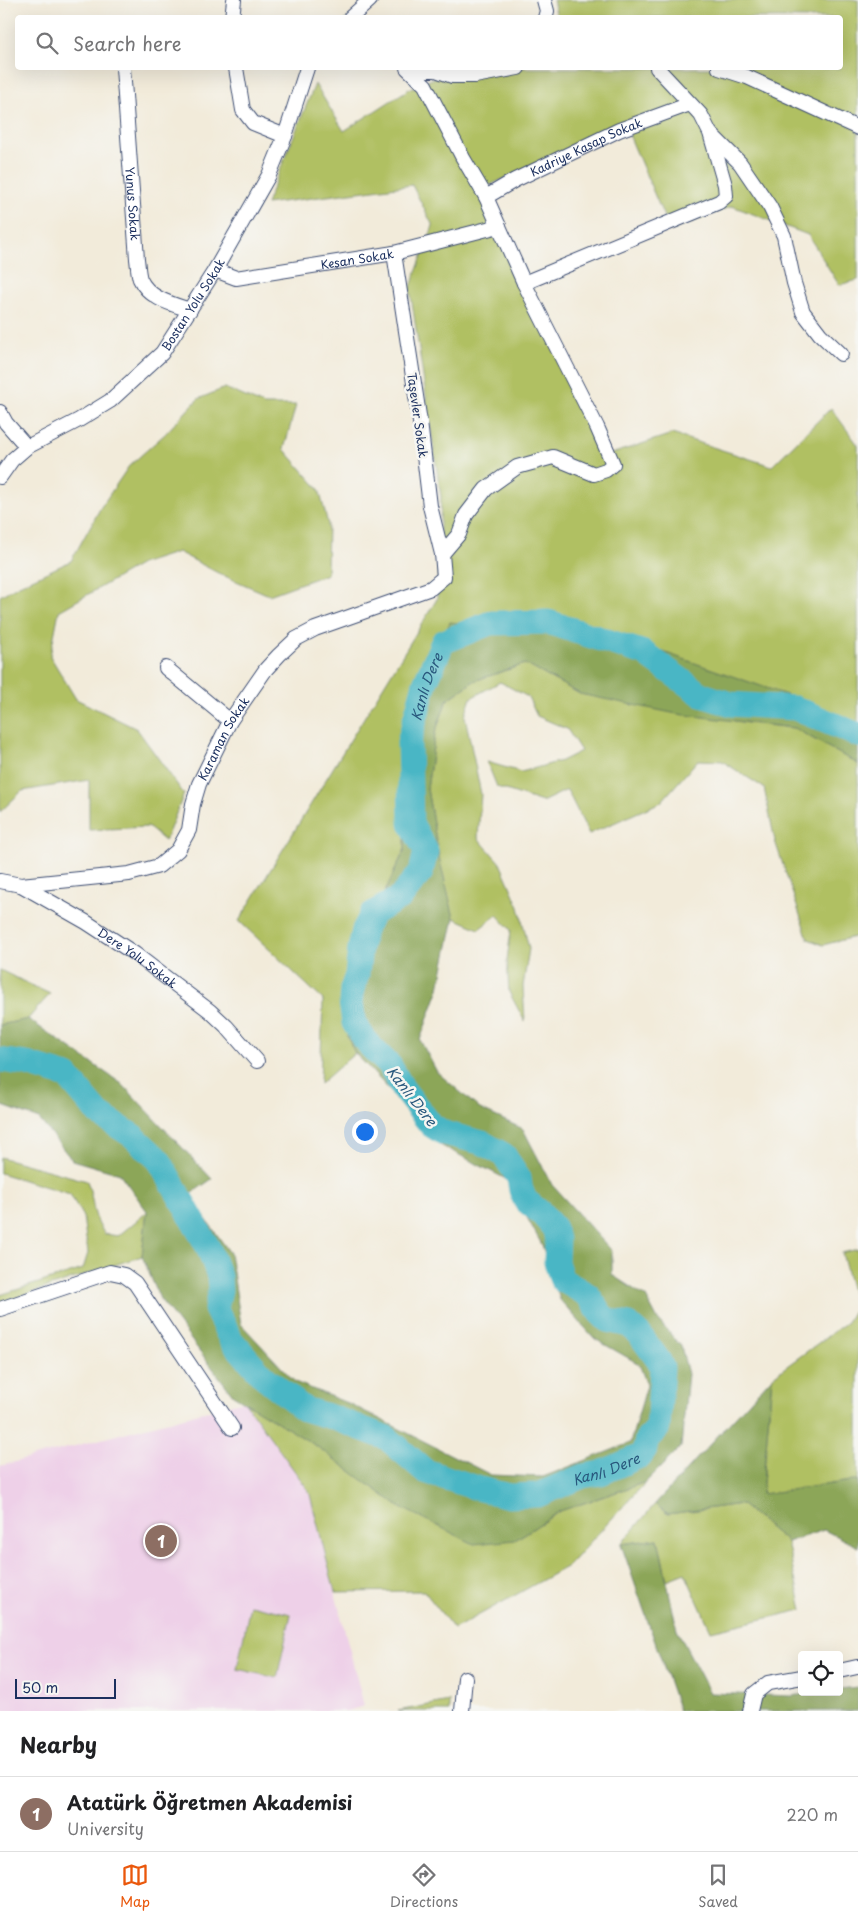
<!DOCTYPE html>
<html lang="en">
<head>
<meta charset="utf-8">
<style>
  body { margin:0; font-family:"Playpen Sans",sans-serif; background:#f6f6f6; color:#202124 }
  .controls { position:absolute; right:15px; bottom:15px; display:grid; overflow:hidden; border-radius:5px; box-shadow:0 5px 20px #0002 }
  .controls button { width:45px; height:45px; display:grid; place-items:center; padding:0; border:0; border-bottom:1px solid #e0e0e0; background:#fff; color:#202124; font:25px sans-serif }
  .scale { position:absolute; left:15px; bottom:12px; width:101px; box-sizing:border-box; padding-left:5px; border:2px solid #1b2f5e; border-top:0; font-size:14px; line-height:18px; white-space:nowrap; color:#1b2f5e; -webkit-text-stroke:4px #f6f6f2; paint-order:stroke }
  .you { position:absolute; left:364px; top:1131px; width:18px; height:18px; margin:-12px; border:4px solid #fff; border-radius:50%; background:#1a73e8; box-shadow:0 0 0 8px #1a73e833 }
  .badge { display:grid; place-items:center; width:32px; height:32px; border-radius:50%; background:#ea580c; color:#fff; font-size:16px; font-weight:700 }
  .pin { position:absolute; translate:-50% -50%; border:2px solid #fff; box-shadow:0 1px 5px #0006 }
  .list { margin:0; padding:0; list-style:none }
  h2 { display:flex; justify-content:space-between; align-items:center; height:65px; margin:0; padding:0 20px; font-size:21px }
  h2 small { font-size:16px; font-weight:400; color:#757577 }
  .list li { display:grid; grid-template-columns:32px 1fr auto; gap:15px; align-items:center; box-sizing:border-box; height:75px; padding:0 20px; border-top:1px solid #e0e0e0 }
  .list b { display:block; font-size:19px; white-space:nowrap }
  .list p { margin:0; font-size:16px; white-space:nowrap; color:#757577 }
  .list em { font-size:16px; font-style:normal; color:#757577 }
  .icon { flex:none; width:28px; height:28px; fill:none; stroke:currentColor; stroke-width:2; stroke-linecap:round; stroke-linejoin:round }
  .map { position:relative; flex:none; width:858px; height:1711px; overflow:hidden }
  .search { position:absolute; background:#fff; box-shadow:0 5px 20px #0002; left:15px; right:15px; top:15px; height:55px; display:flex; align-items:center; gap:12px; box-sizing:border-box; padding:0 18px; border-radius:5px; color:#757577; font-size:19px }
  .sheet { height:140px; background:#fff }
  nav { display:flex; justify-content:space-around; align-items:center; box-sizing:border-box; height:70px; border-top:1px solid #e0e0e0; background:#fff; font-size:14px; color:#757577 }
  nav a { display:grid; justify-items:center; gap:2px }
  nav .on { color:#ea580c }
  .map>svg:first-child { display:block }
</style>
</head>
<body>
<div class="map">
<svg width="858" height="1711" viewBox="0 0 858 1711">
  <rect width="100%" height="100%" fill="#f6f6f2"/>
  <filter id="ink" filterUnits="userSpaceOnUse"><feTurbulence type="fractalNoise" baseFrequency=".02" numOctaves="2"/><feDisplacementMap in="SourceGraphic" scale="10" xChannelSelector="R" yChannelSelector="G"/><feConvolveMatrix kernelMatrix="1 2 1 2 8 2 1 2 1" color-interpolation-filters="sRGB"/></filter>
  <filter id="wash" filterUnits="userSpaceOnUse"><feTurbulence type="fractalNoise" baseFrequency=".0096" numOctaves="4" result="noise"/><feDisplacementMap in="SourceGraphic" scale="20" xChannelSelector="R" yChannelSelector="G"/><feGaussianBlur stdDeviation="1.12" result="paint"/><feColorMatrix in="noise" values="0 0 0 0 0 0 0 0 0 0 0 0 0 0 0 0 0 1.4 0 .05"/><feComposite in="paint" operator="in"/></filter>
  <g filter="url(#wash)">
    <rect width="100%" height="100%" fill="#f2ebda"/>
    <polygon fill="#eed0e8" points="244,1401 309,1491 364,1706 347,1711 0,1711 0,1466"/>
    <g fill="#b0c062" stroke="#667860">
      <polygon points="553,0 858,0 858,280 839,285 808,235 732,206 670,231 624,123 486,187 608,455 672,434 772,466 831,408 858,445 858,730 451,623 406,726 405,849 382,898 347,1036 355,1053 320,1084 323,1000 239,921 437,599 441,497 410,289 433,226 412,185 266,204 315,84 344,131 409,89 457,68 840,68 840,18 557,17"/>
      <polygon points="225,388 264,405 296,405 284,449 319,489 328,524 327,574 269,595 220,574 178,552 141,564 59,611 50,656 76,699 137,729 184,794 165,841 148,827 89,830 89,780 22,791 0,812 0,596 17,586 71,561 101,507 129,466 165,434 198,399"/>
      <polygon points="525,664 580,694 747,723 794,728 858,764 858,936 823,945 808,939 775,841 764,788 722,761 698,760 661,802 589,834 567,790 542,802 497,787 487,762 521,772 561,761 581,751 567,729 537,716 528,697 500,682 471,698 465,716 481,794 478,838 500,863 519,907 529,949 523,986 525,1022 509,992 507,960 511,930 497,915 479,929 454,918 440,862 427,789 435,733 447,700 474,681"/>
      <polygon points="0,970 50,994 28,1019 0,1025"/>
      <path d="M 0,1157 L 87,1181 C 95,1202 91,1216 105,1234 L 118,1236 L 147,1212 L 142,1256 L 0,1303 L 0,1295 L 83,1269 L 88,1253 L 83,1217 L 70,1194 L 0,1173 Z"/>
      <polygon points="858,1249 858,1480 762,1495 772,1377 847,1322 856,1307 842,1253"/>
      <polygon points="244,1401 315,1445 515,1540 560,1511 646,1482 568,1566 454,1629 424,1591 335,1592 309,1491"/>
      <polygon points="655,1504 668,1514 741,1504 787,1542 802,1610 711,1631 685,1573 667,1580 658,1539 621,1544"/>
      <polygon points="250,1605 291,1614 277,1678 237,1669"/>
      <polygon points="449,1701 449,1711 398,1711"/>
    </g>
    <g fill="#8ca658" stroke="#546a5b">
      <polygon points="450,622 643,645 804,701 858,724 858,764 794,728 677,714 580,694 525,664 474,681 447,700 435,733 427,789 439,857 454,918 439,988 420,1040 437,1072 480,1109 523,1129 552,1185 612,1251 612,1275 646,1297 658,1320 681,1346 688,1374 681,1447 646,1482 560,1511 515,1540 474,1544 398,1506 315,1445 233,1395 160,1299 142,1256 147,1211 120,1174 72,1160 39,1119 0,1105 0,1025 28,1019 122,1084 212,1179 189,1195 230,1253 241,1324 295,1382 352,1405 491,1475 543,1477 630,1443 647,1385 639,1364 595,1339 560,1300 542,1245 506,1179 442,1146 355,1053 347,1036 382,898 405,849 406,726"/>
      <polygon points="772,1377 762,1494 858,1480 858,1547 824,1530 787,1542 741,1504 668,1514 655,1504"/>
      <polygon points="658,1539 677,1630 710,1693 792,1696 819,1692 839,1692 839,1689 858,1687 858,1711 679,1711 621,1544"/>
    </g>
    <g fill="none" stroke-linecap="round" stroke-linejoin="round">
      <path stroke="#4ab6c5" stroke-width="25" id="s1" d="M 0,1060 L 27,1064 L 67,1076 L 99,1114 L 133,1136 L 159,1160 L 209,1249 L 219,1276 L 220,1290 L 216,1309 L 231,1340 L 263,1376 L 304,1409 L 331,1417 L 387,1438 L 425,1471 L 480,1489 L 509,1496 L 538,1495 L 583,1476 L 601,1473 L 640,1456 L 645,1449 L 647,1439 L 658,1428 L 662,1368 L 659,1361 L 640,1335 L 629,1325 L 607,1320 L 600,1313 L 588,1295 L 562,1280 L 556,1262 L 557,1239 L 554,1228 L 541,1213 L 525,1200 L 521,1190 L 519,1178 L 504,1155 L 483,1143 L 444,1133 L 431,1125 L 403,1089 L 390,1066 L 367,1043 L 354,1023 L 351,1002 L 352,989 L 357,975 L 360,948 L 364,930 L 372,914 L 401,897 L 412,883 L 421,872 L 426,851 L 411,823 L 409,742 L 425,683 L 443,642 L 490,623 L 548,622 L 644,653 L 702,695 L 730,704 L 795,708 L 858,735"/>
    </g>
  </g>
  <g filter="url(#ink)">
    <g fill="none" stroke-linecap="round" stroke-linejoin="round">
      <defs>
        <g id="minor">
          <polyline points="544,0 547,11 545,18"/>
          <polyline points="232,18 234,0"/>
          <polyline points="350,18 370,0"/>
          <path id="s2" d="M 123,68 L 137,259 C 138,266 138,273 140,279 C 149,299 172,304 190,310"/>
          <polyline points="236,68 243,110 253,123 285,136"/>
          <polyline points="407,68 425,85 463,158 486,197 524,283 597,427 613,464 606,470 594,474 553,457 517,467 486,489 466,515 459,534 442,554"/>
          <polyline points="408,68 418,70 436,70 452,76 475,76 518,68"/>
          <polyline points="719,68 747,77 858,128"/>
          <polyline points="712,135 740,163 770,207 784,236 794,283 803,312 820,334 841,354"/>
          <path id="s3" d="M 486,197 L 515,180 L 619,130 L 690,104"/>
          <path id="s4" d="M 215,270 L 236,278 L 394,253 L 499,226"/>
          <polyline points="524,283 719,202 726,196 725,185 710,133 701,115 657,68"/>
          <polyline points="0,412 6,423 27,447"/>
          <path id="s5" d="M 0,477 L 12,460 L 27,447 L 79,420 L 110,401 L 162,353 L 215,270 L 269,175 L 285,136 L 307,68"/>
          <polyline points="166,668 230,721"/>
          <path id="s6" d="M 0,881 L 21,885 L 86,922 L 135,954 L 210,1011 L 226,1026 L 257,1061"/>
          <path id="s7" d="M 21,885 L 129,874 L 159,866 L 178,850 L 189,830 L 193,804 L 199,784 L 230,721 L 266,669 L 279,655 L 296,639 L 315,629 L 431,588 L 444,577 L 442,554 L 430,506 L 420,422 L 394,253"/>
          <polyline points="0,1309 110,1272 124,1275 135,1283 232,1428"/>
          <polyline points="839,1671 857,1667"/>
          <polyline points="462,1711 465,1678"/>
          <polyline points="750,1711 754,1694 768,1683 802,1677"/>
        </g>
      </defs>
      <use href="#minor" stroke="#3b4b71" stroke-width="16"/>
      <use href="#minor" stroke="#fff" stroke-width="14"/>
    </g>
  </g>
  <g text-anchor="middle" dominant-baseline="central" stroke-width="5" stroke-linejoin="round" paint-order="stroke">
    <g font-size="12" fill="#1b2f5e" stroke="#f6f6f2">
      <text stroke="none"><textPath href="#s3" startOffset="112">Kadriye Kasap Sokak</textPath></text>
      <text stroke="none"><textPath href="#s2" startOffset="136">Yunus Sokak</textPath></text>
      <text stroke="none"><textPath href="#s4" startOffset="145">Kesan Sokak</textPath></text>
      <text stroke="none"><textPath href="#s5" startOffset="264">Bostan Yolu Sokak</textPath></text>
      <text transform="translate(418 415) rotate(82)">Taşevler Sokak</text>
      <text stroke="none"><textPath href="#s7" startOffset="286">Karaman Sokak</textPath></text>
      <text stroke="none"><textPath href="#s6" startOffset="159">Dere Yolu Sokak</textPath></text>
    </g>
    <g font-size="14" font-style="italic" fill="#29587d" stroke="#f6f6f2">
      <text stroke="none"><textPath href="#s1" startOffset="1815">Kanlı Dere</textPath></text>
      <text transform="translate(412 1096) rotate(52)">Kanlı Dere</text>
      <text stroke="none"><textPath href="#s1" startOffset="822">Kanlı Dere</textPath></text>
    </g>
  </g>
</svg>
<div class="controls">
<button><svg class="icon" aria-label="locate" viewBox="0 0 24 24"><circle cx="12" cy="12" r="6"/><path d="M12 2v4M12 18v4M2 12h4M18 12h4"/></svg></button>
</div>
<div class="scale">50 m</div>
<div class="you"></div>
<div class="pin badge" style="left:161px;top:1541px;background:#8d6e63">1</div>
<div class="search"><svg class="icon" aria-label="search" viewBox="0 0 24 24"><circle cx="10" cy="10" r="6"/><path d="M15 15l6 6"/></svg>Search here</div>
</div>
<section class="sheet">
<h2>Nearby<small></small></h2>
<ul class="list">
<li><span class="badge" style="background:#8d6e63">1</span><div><b>Atatürk Öğretmen Akademisi</b><p>University</p></div><em>220 m</em></li>
</ul>
</section>
<nav>
<a class="on"><svg class="icon" aria-label="map" viewBox="0 0 24 24"><path d="M3 6l6-2 6 2 6-2v14l-6 2-6-2-6 2zM9 4v14M15 6v14"/></svg>Map</a>
<a><svg class="icon" aria-label="directions" viewBox="0 0 24 24"><path d="M12 3l9 9-9 9-9-9zM9 14v-3h6M13 9l2 2-2 2"/></svg>Directions</a>
<a><svg class="icon" aria-label="saved" viewBox="0 0 24 24"><path d="M7 4h10v16l-5-4-5 4z"/></svg>Saved</a>
</nav>
</body>
</html>
